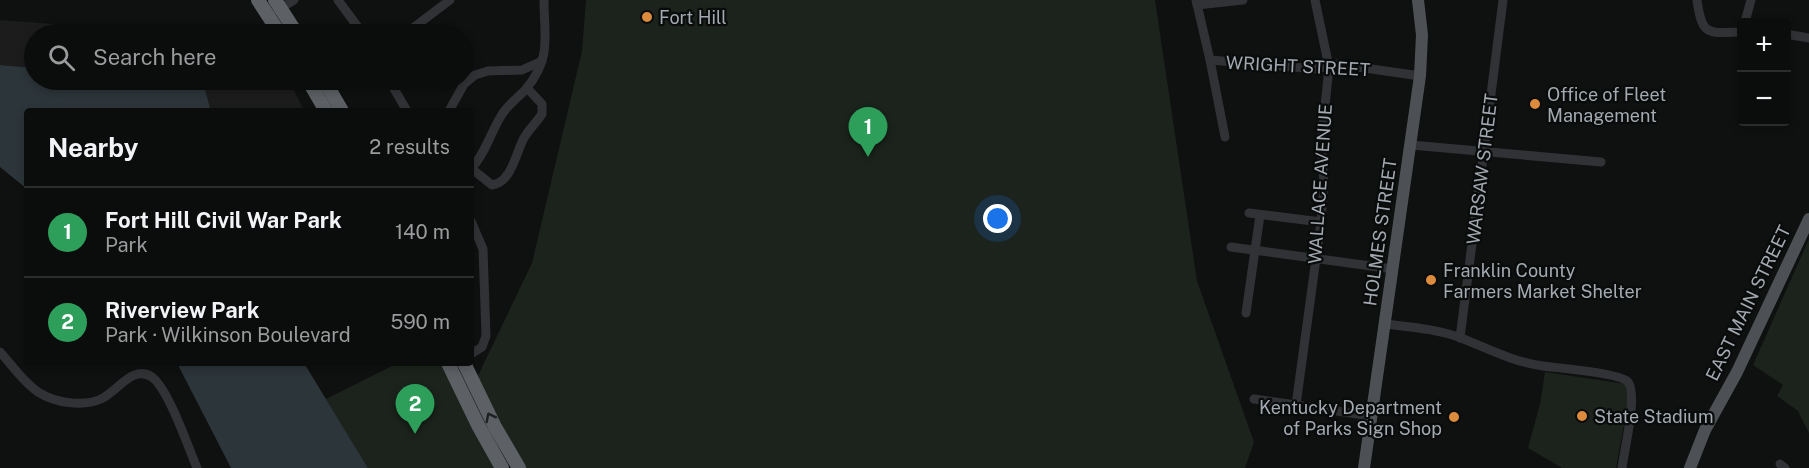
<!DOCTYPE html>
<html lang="en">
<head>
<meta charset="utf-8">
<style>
  body { margin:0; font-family:"Public Sans",sans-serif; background:#191a1a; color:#f1f3f6 }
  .controls { position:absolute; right:18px; top:18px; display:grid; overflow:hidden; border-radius:6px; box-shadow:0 3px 9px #0003 }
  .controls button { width:54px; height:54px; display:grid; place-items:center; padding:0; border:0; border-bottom:2px solid #2b2c2d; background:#0b0c0c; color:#f1f3f6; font:30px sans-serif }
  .you { position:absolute; left:998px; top:219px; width:21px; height:21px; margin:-15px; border:4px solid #fff; border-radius:50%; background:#1a73e8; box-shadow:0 0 0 9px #1a73e833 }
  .badge { display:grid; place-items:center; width:39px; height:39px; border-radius:50%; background:#db2777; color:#fff; font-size:20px; font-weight:700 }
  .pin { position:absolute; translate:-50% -50px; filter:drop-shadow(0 2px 3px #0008) }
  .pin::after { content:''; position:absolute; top:32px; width:21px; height:18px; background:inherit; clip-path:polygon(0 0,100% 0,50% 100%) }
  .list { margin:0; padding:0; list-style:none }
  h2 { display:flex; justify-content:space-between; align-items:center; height:78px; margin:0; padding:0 24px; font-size:26px }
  h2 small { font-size:20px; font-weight:400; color:#9a9b9d }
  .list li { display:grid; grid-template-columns:39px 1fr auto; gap:18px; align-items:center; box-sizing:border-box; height:90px; padding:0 24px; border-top:2px solid #2b2c2d }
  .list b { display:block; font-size:22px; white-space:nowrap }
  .list p { margin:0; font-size:20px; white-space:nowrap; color:#9a9b9d }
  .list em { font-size:20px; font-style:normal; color:#9a9b9d }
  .icon { flex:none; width:33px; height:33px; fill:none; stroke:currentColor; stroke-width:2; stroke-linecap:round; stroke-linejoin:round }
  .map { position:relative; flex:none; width:1809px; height:468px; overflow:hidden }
  .search { position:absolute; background:#0b0c0c; box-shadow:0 3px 9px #0003; left:24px; top:24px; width:450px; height:66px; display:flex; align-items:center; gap:15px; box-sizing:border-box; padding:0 21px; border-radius:33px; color:#9a9b9d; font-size:22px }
  .panel { position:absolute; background:#0b0c0c; box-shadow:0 3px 9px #0003; left:24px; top:108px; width:450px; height:258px; border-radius:6px }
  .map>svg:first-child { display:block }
</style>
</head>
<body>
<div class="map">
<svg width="1809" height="468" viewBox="0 0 1809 468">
  <rect width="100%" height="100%" fill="#0f1010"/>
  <g fill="#1c1c1d">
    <polygon points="0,20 172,33 254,33 264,27 267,34 34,34 34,68 0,65"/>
    <polygon points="152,80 289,80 304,111 211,111 202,83"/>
  </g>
  <g fill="#1c231c">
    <polygon points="586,0 1155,0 1197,281 1254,442 1245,468 520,468 474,384 532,263 582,51"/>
    <polygon points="1809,239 1809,433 1798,411 1777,396 1783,385 1753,365"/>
    <polygon points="398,363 442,363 503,468 368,468 326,399"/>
    <polygon points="1545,372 1626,384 1629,397 1616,468 1562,468 1528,448 1540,404"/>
  </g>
  <g fill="#2c3539">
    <polygon points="0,65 34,68 34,80 152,80 203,83 211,111 27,111 27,189 0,167"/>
    <polygon points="177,363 304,363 368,468 231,468"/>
  </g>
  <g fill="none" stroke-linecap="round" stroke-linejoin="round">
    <g stroke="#313235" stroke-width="9">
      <polyline points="338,0 363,34"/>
      <polyline points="1196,0 1210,60 1225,137"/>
      <path d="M 1697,0 C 1702,37 1708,33 1742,32"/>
      <polyline points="1197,5 1243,0"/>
      <polyline points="278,10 294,0"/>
      <polyline points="1745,22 1751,0"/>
      <polyline points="405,34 450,0"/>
      <polyline points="1786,34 1809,38"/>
      <polyline points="1210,60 1317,69 1337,64 1420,76"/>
      <polyline points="389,80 407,111"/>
      <polyline points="449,111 464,84 475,75 488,71 522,70 542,61"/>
      <polyline points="1411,145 1601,162"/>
      <path d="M 471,169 C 485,154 490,134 501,116 C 507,105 518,98 526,89 C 552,58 544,36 544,0"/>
      <path d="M 472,169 L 492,185 C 512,182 516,152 524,138 C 529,129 537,122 542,114 L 542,104 L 527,88"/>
      <polyline points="1249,213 1321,222"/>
      <polyline points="471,221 483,249 486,336 482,347 471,354"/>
      <polyline points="1231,247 1393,269"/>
      <polyline points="1246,313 1260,215"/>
      <path d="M 1385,324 C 1410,327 1437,329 1461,338 C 1489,349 1513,362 1543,366 C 1558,368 1621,373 1628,382 C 1638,395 1624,451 1622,468"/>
      <polyline points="1460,338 1503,0"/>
      <path d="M 0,352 C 12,365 23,382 38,392 C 55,403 83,407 101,399 C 117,392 133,364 152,377 C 169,390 188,447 197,468"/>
      <polyline points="1254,399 1371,416"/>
      <polyline points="1296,405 1321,222 1324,184 1321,145 1329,67 1315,0"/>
      <polyline points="1780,464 1785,468"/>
    </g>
    <g stroke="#4d5054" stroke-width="12">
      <polyline points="1364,468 1420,76 1422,35 1418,0"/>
      <polyline points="1690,468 1705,430 1737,372 1809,219"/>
    </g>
    <g stroke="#5d6165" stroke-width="14">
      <polyline points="258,0 280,34"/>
      <polyline points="275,0 297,34"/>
      <polyline points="308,80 326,111"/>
      <polyline points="324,80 342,111"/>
      <polyline points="448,363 478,425 502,468"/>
      <polyline points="464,363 495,427 519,468"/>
    </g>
  </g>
  <defs><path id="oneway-chevron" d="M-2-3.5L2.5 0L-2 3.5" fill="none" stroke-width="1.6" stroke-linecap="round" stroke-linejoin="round" transform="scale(1.5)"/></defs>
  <use stroke="#1f2022" href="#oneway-chevron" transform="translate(490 417) rotate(-117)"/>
  <g fill="#dc8b3c" stroke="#0a0b0b" stroke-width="2">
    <circle cx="647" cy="17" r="6"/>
    <circle cx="1535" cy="104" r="6"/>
    <circle cx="1431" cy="280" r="6"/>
    <circle cx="1582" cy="416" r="6"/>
    <circle cx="1454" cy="417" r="6"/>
  </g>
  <g text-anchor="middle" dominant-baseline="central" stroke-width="4.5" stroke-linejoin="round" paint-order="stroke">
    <g font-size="18" fill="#a2a9b0" stroke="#0a0b0b" text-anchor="start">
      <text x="659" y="17">Fort Hill</text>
      <text x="1547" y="94">Office of Fleet<tspan x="1547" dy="21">Management</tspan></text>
      <text x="1443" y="270">Franklin County<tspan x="1443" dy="21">Farmers Market Shelter</tspan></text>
      <text x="1442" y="407" text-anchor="end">Kentucky Department<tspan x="1442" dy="21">of Parks Sign Shop</tspan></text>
      <text x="1594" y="416">State Stadium</text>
    </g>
    <g font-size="18" fill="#a2a9b0" stroke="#0a0b0b">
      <text transform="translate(1298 66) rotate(3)">WRIGHT STREET</text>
      <text transform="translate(1482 169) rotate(-83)">WARSAW STREET</text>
      <text transform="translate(1320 184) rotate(-86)">WALLACE AVENUE</text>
      <text transform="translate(1380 232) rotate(-82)">HOLMES STREET</text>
      <text transform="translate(1748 303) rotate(-64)">EAST MAIN STREET</text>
    </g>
  </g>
</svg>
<div class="controls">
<button>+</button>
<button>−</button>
</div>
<div class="you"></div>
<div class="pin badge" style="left:868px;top:157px;background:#2e9e5b">1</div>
<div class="pin badge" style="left:415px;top:434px;background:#2e9e5b">2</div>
<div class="search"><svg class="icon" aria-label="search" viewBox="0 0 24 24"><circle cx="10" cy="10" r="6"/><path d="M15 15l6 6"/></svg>Search here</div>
<section class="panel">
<h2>Nearby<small>2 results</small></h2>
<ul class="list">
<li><span class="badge" style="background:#2e9e5b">1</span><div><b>Fort Hill Civil War Park</b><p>Park</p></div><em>140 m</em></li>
<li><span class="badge" style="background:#2e9e5b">2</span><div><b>Riverview Park</b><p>Park · Wilkinson Boulevard</p></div><em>590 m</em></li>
</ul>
</section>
</div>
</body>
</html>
